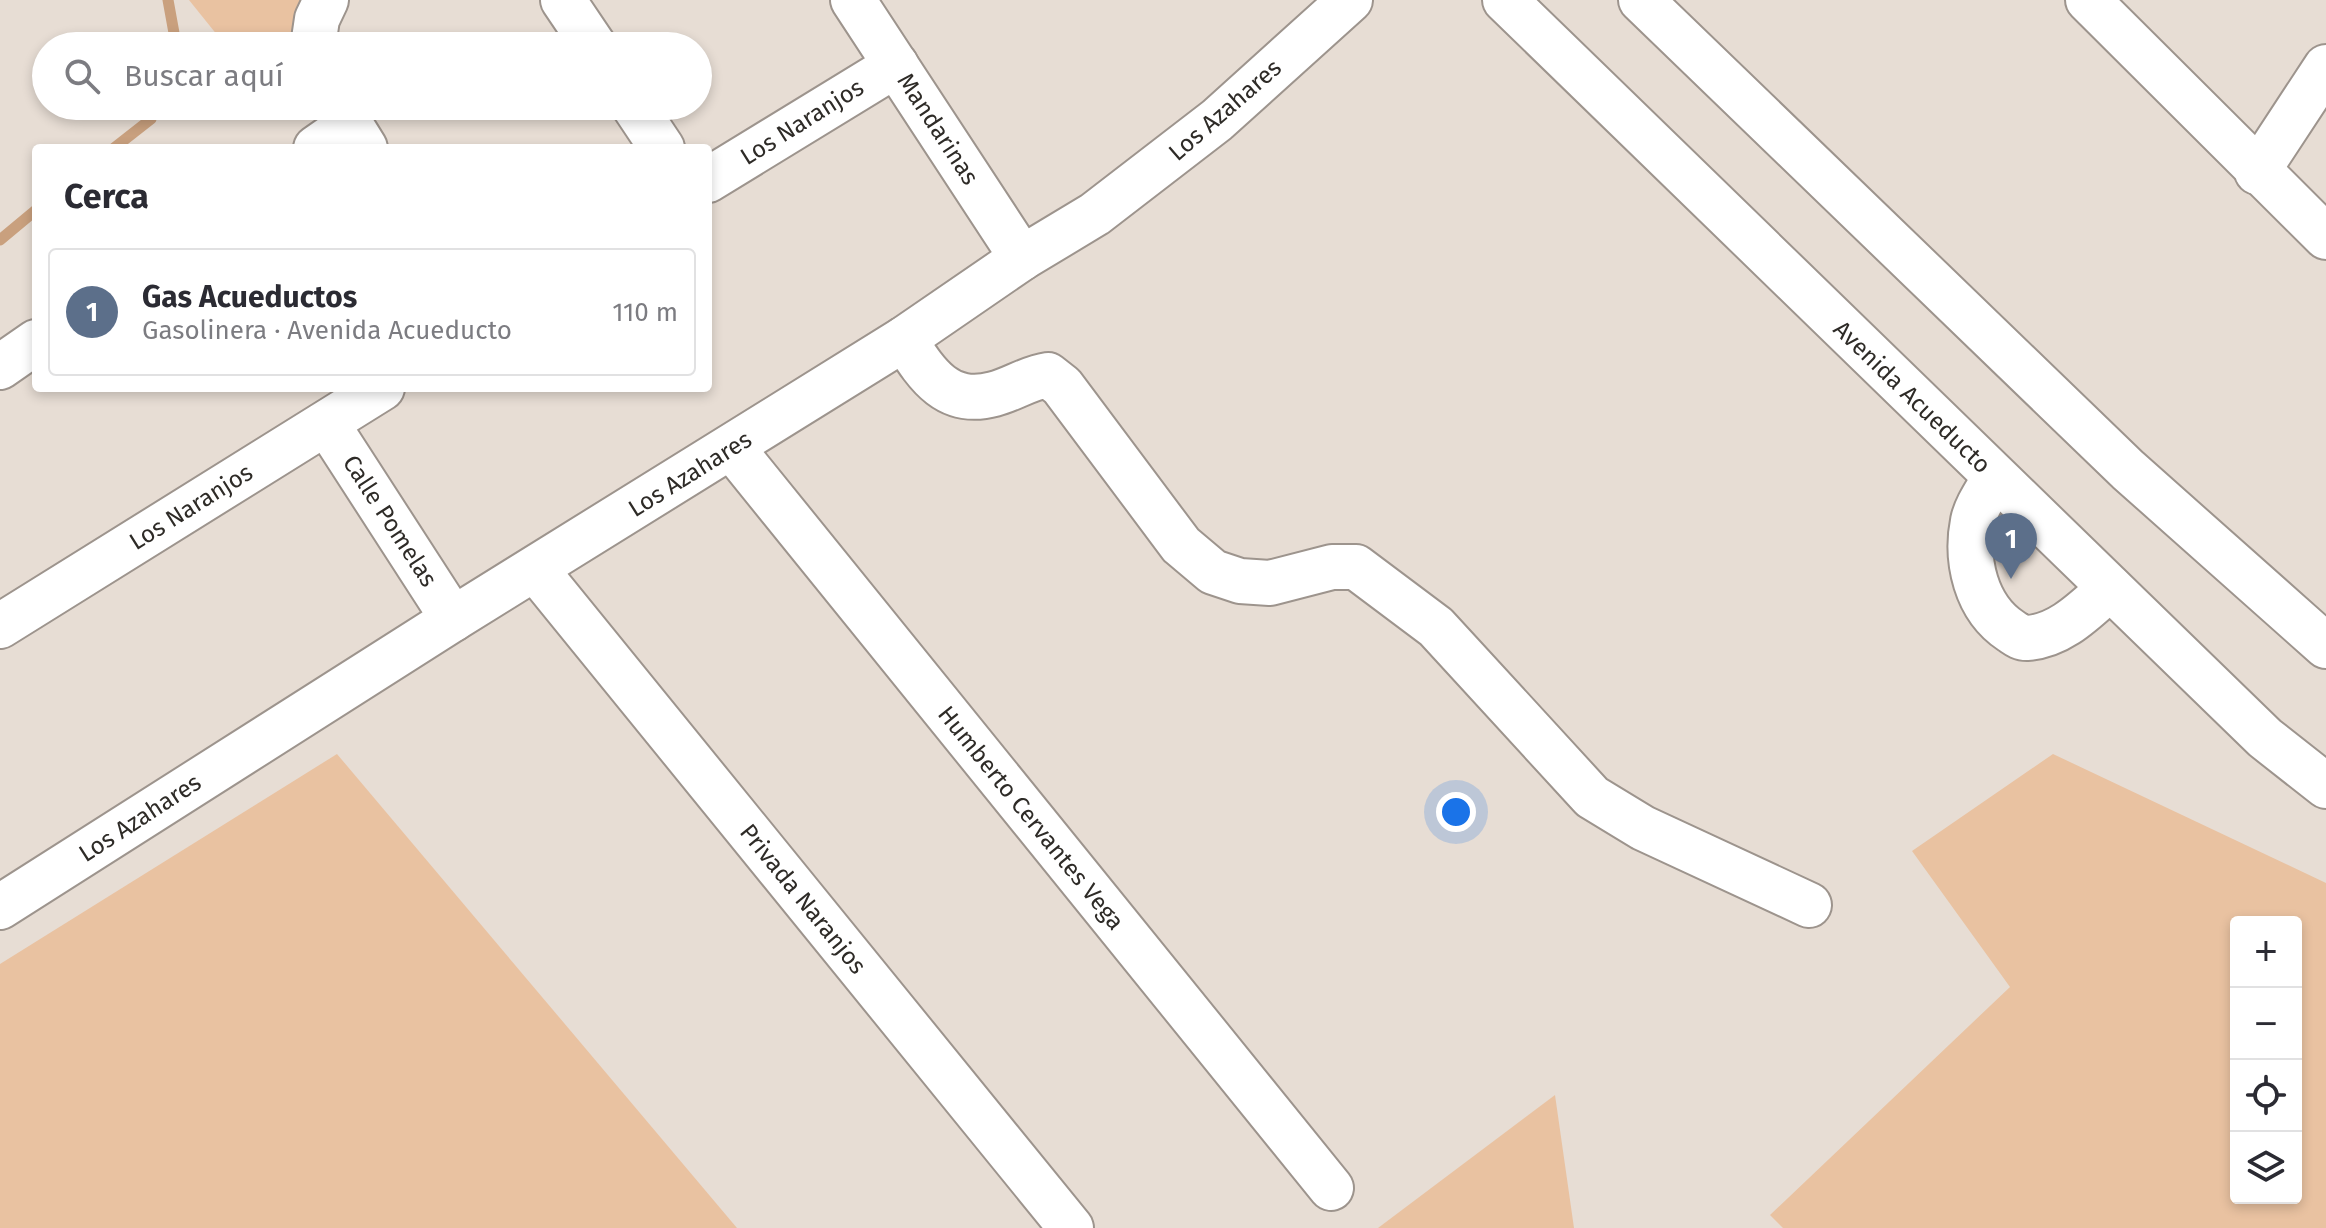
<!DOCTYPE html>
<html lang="es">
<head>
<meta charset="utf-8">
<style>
  body { margin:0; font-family:"Fira Sans",sans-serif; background:#f2f2f3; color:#2b2b33 }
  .controls { position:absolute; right:24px; bottom:24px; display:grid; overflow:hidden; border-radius:8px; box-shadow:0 4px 12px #0003 }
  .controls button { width:72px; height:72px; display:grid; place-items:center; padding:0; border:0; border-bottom:2px solid #e1e1e2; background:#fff; color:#2b2b33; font:40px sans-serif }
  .you { position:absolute; left:1456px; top:812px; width:28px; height:28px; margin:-20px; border:6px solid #fff; border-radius:50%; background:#1a73e8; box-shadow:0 0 0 12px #1a73e833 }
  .badge { display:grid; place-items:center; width:52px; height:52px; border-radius:50%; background:#7c3aed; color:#fff; font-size:26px; font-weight:700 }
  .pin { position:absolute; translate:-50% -66px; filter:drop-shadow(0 2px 4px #0008) }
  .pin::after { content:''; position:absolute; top:42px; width:28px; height:24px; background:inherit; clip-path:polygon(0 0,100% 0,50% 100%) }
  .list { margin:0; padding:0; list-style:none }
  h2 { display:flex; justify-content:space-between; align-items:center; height:104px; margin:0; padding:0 32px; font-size:34px }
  h2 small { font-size:26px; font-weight:400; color:#7c7c81 }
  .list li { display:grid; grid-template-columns:52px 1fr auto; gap:24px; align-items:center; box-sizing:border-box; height:128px; margin:0 16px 16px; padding:0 16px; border:2px solid #e1e1e2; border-radius:8px }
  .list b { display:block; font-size:30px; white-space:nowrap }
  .list p { margin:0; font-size:26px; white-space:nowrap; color:#7c7c81 }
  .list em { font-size:26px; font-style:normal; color:#7c7c81 }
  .icon { flex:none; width:44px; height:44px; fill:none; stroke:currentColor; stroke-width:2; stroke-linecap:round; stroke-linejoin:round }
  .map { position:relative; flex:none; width:2326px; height:1228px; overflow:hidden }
  .search { position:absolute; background:#fff; box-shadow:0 4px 12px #0003; left:32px; top:32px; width:680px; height:88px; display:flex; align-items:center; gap:20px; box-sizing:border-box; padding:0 28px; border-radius:44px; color:#7c7c81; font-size:30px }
  .panel { position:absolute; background:#fff; box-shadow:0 4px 12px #0003; left:32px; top:144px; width:680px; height:248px; border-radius:8px }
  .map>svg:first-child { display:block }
</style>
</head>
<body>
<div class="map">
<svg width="2326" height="1228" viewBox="0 0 2326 1228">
  <rect width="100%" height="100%" fill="#e7ddd4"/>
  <g fill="#e9c2a1" fill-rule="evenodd">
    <polygon points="189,0 328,0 314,46 226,46"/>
    <polygon points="337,754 737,1228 0,1228 0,964"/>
    <path d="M 2053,754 L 2326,883 L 2326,1228 L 1783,1228 L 1770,1215 L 2010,987 L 1912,851 ZM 2296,922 L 2296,1198 L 2236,1198 L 2236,922 Z"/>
    <polygon points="1555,1095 1574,1228 1378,1228"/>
  </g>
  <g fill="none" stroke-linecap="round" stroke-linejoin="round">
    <g stroke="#c9a07e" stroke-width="11">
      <polyline points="168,0 174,33 171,46"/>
      <polyline points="114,148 151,119 154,106"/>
      <polyline points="0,240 36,210"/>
    </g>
    <defs>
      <g id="minor">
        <polyline points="563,0 594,46"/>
        <polyline points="853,0 1022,258"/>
        <polyline points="1505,0 2265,738 2326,786"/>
        <polyline points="1641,0 2128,470 2326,646"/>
        <polyline points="2088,0 2326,237"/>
        <polyline points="313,46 317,19 326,0"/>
        <polyline points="339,106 365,148"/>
        <polyline points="634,106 662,148"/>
        <polyline points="316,148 349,125"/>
        <polyline points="2257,172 2326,67"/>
        <polyline points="708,180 896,65"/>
        <path d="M 904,339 C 926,373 946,407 994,394 C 1013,389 1028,378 1048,375 L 1062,386 L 1181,545 L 1213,572 L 1240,581 L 1270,583 L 1332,567 L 1356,567 L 1436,627 L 1592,797 L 1643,828 L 1809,905"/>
        <polyline points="0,367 36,342"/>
        <polyline points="327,424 453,619"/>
        <polyline points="732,448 1331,1188"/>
        <path d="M 1995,477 C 1988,490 1976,506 1973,521 C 1965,561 1976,608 2011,631 C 2017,635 2020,638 2027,638 C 2061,636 2086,609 2110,588"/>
        <polyline points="536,570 1071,1228"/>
        <polyline points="0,626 382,388"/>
        <polyline points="0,907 453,619 904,339 1022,258 1095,214 1217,120 1350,0"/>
      </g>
    </defs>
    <use href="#minor" stroke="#9d948d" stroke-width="48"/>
    <use href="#minor" stroke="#fff" stroke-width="44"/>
  </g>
  <g text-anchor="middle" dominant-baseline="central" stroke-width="8" stroke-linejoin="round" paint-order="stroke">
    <g font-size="24" fill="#2e2b27" stroke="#fff">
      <text transform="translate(1225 110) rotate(-41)">Los Azahares</text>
      <text transform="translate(802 122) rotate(-32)">Los Naranjos</text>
      <text transform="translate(938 129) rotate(57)">Mandarinas</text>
      <text transform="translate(1912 397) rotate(44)">Avenida Acueducto</text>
      <text transform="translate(690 474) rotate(-32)">Los Azahares</text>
      <text transform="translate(191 507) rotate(-32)">Los Naranjos</text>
      <text transform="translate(390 521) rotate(57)">Calle Pomelas</text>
      <text transform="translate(140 818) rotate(-33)">Los Azahares</text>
      <text transform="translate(1031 818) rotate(51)">Humberto Cervantes Vega</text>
      <text transform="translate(803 899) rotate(51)">Privada Naranjos</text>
    </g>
  </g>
</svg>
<div class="controls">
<button>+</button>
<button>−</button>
<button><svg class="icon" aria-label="locate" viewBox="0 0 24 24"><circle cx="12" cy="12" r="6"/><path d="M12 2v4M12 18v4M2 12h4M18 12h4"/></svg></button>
<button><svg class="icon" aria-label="layers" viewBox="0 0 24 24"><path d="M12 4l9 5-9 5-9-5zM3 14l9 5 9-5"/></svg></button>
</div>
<div class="you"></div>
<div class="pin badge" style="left:2011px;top:579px;background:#5c6f8a">1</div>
<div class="search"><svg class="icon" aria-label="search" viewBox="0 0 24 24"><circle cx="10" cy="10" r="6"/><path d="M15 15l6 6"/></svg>Buscar aquí</div>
<section class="panel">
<h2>Cerca<small></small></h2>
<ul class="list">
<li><span class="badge" style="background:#5c6f8a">1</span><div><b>Gas Acueductos</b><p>Gasolinera · Avenida Acueducto</p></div><em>110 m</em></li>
</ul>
</section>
</div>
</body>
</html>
